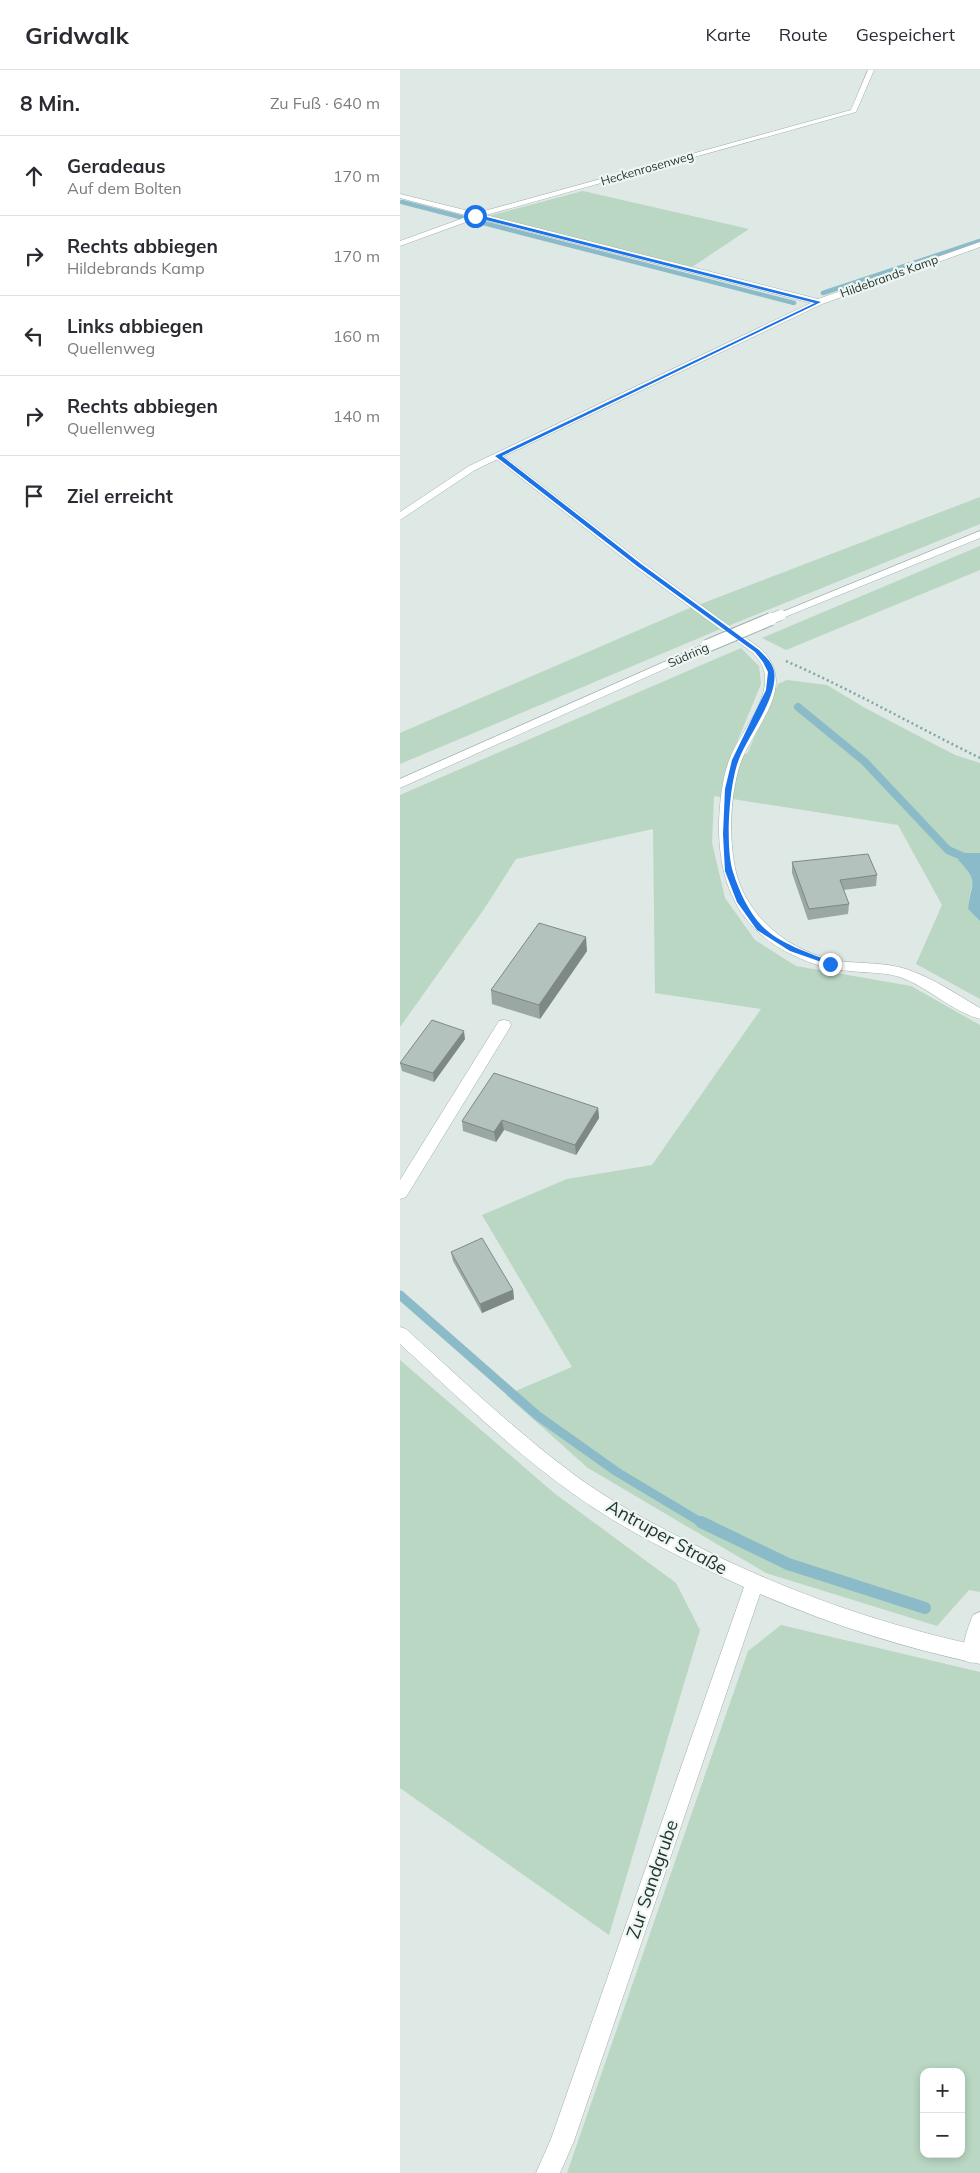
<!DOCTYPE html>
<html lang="de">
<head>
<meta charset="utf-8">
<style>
  body { margin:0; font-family:Mulish,sans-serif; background:#f7f7f7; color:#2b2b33 }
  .controls { position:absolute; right:15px; bottom:15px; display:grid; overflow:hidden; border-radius:10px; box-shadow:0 2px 8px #0003 }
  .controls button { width:45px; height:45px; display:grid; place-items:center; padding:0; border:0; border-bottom:1px solid #e1e1e2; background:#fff; color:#2b2b33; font:25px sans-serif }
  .stop { position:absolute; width:15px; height:15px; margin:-11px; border:4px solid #1a73e8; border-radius:50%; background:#fff }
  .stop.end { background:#1a73e8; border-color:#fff; box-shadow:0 1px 5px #0008 }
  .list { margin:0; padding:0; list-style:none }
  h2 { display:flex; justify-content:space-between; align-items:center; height:65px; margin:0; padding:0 20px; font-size:21px }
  h2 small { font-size:16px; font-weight:400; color:#7c7c81 }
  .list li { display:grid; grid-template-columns:32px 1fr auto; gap:15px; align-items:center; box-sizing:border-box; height:80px; padding:0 20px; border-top:1px solid #e1e1e2 }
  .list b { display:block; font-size:19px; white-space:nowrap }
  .list p { margin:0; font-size:16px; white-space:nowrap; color:#7c7c81 }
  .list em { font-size:16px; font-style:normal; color:#7c7c81 }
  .icon { flex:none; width:28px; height:28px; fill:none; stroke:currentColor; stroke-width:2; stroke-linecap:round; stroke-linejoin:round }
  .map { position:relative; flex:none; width:580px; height:2103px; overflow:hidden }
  header { display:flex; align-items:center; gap:30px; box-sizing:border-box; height:70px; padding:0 25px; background:#fff; border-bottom:1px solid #e1e1e2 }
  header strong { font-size:24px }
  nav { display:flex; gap:28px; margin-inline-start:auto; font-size:18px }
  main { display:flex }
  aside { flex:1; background:#fff }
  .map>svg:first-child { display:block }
</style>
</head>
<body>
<header>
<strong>Gridwalk</strong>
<nav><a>Karte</a><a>Route</a><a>Gespeichert</a></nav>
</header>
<main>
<aside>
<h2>8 Min.<small>Zu Fuß · 640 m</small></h2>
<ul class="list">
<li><svg class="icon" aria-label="ahead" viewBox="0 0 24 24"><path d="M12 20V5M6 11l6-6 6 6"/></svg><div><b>Geradeaus</b><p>Auf dem Bolten</p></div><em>170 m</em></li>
<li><svg class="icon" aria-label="right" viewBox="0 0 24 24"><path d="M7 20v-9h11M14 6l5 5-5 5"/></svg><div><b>Rechts abbiegen</b><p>Hildebrands Kamp</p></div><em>170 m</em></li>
<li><svg class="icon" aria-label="left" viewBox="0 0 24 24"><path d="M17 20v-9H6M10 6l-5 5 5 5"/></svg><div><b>Links abbiegen</b><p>Quellenweg</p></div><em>160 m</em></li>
<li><svg class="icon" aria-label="right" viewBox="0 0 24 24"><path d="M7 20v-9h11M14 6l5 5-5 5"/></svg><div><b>Rechts abbiegen</b><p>Quellenweg</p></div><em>140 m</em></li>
<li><svg class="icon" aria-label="arrive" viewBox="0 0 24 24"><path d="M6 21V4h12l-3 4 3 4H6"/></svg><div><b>Ziel erreicht</b></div></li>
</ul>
</aside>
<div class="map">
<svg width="580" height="2103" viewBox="0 0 580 2103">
  <rect width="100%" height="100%" fill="#dee8e4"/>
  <g fill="#b9d7c3" fill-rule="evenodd">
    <polygon points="183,121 349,159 292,197 88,146"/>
    <polygon points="580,427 580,454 318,560 0,694 0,663 285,540"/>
    <polygon points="580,476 580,500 386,580 362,568"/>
    <path d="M 341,578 L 359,596 L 361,614 L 332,684 L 347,684 L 378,614 L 387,610 L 427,615 L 465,638 L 555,685 L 580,693 L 580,783 L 565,783 L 558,790 C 580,813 570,812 568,839 L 580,851 L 580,929 L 516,894 L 542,835 L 498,755 L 314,726 L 312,773 L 325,828 L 355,870 L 396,896 L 511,916 L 580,955 L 580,1522 L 569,1520 L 537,1556 L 366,1503 L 188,1398 L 106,1325 L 172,1297 L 82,1145 L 167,1109 L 252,1095 L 361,939 L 255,923 L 253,759 L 116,789 L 84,839 L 0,957 L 0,725 Z"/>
    <polygon points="0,1290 154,1423 276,1513 300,1560 209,1865 0,1718"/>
    <path d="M 381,1555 L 580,1602 L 580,2103 L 167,2103 L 348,1581 ZM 524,2002 L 561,2002 L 561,2084 L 524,2084 Z"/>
  </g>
  <path fill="#8bbbc8" d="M 565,783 L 580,783 L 580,851 L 568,839 C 571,812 580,813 558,790 Z"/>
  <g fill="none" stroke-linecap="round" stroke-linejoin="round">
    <g stroke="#8bbbc8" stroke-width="4.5">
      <polyline points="2,132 394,233"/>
      <polyline points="423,223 580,171"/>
    </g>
    <polyline stroke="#8bbbc8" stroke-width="8" points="398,637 464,691 548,780 580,794"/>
    <polyline stroke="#8bbbc8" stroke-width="9" points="0,1225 138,1346 217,1402 304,1454"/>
    <polyline stroke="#8bbbc8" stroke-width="12" points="301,1452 388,1494 525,1538"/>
    <defs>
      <g id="lane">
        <path d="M 95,384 L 101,384 L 243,493 L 361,579 C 401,619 349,659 338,701 C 330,732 329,767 335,798 C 345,847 391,883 439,891 C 461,894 484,892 506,899 C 533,908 556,924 580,938 L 580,949 C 551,941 528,917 500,907 C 484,902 467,903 451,901 C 431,900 411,894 393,885 C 337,859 318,811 319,752 C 320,731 322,708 330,688 C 340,663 362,641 365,613 C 366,600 362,593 353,583 L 235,497 L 95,388 Z"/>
        <polygon points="104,950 109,951 111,955 109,959 6,1127 0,1129 0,1110 99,951"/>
        <path d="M 580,1542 L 580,1588 L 572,1593 L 565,1591 C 560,1578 568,1557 573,1545 Z"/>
      </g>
      <g id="street">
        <polygon points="468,0 474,0 456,42 86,145 418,229 580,172 580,177 422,234 75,400 0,450 0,442 69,396 411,233 77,148 0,176 0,171 69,146 0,128 0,124 77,143 451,40"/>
        <path d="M 0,1257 L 6,1259 C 60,1308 113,1359 172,1403 C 208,1430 248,1451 289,1472 C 382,1520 478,1554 580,1576 L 580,1594 C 504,1578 432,1555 360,1524 L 174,2071 L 160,2103 L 136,2103 L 151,2069 L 344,1517 C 285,1490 225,1461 172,1423 C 110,1379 56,1325 0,1274 Z"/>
      </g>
      <g id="secondary">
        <polygon points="580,461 580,468 385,547 377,547 375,545"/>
        <polygon points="307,573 313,576 311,578 0,718 0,709"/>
      </g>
    </defs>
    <use href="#lane" stroke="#a2afab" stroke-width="1"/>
    <use href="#street" stroke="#a2afab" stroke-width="1"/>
    <use href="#secondary" stroke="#9fb2ac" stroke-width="1"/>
    <path stroke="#82a89e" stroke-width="2.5" stroke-dasharray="2 3" stroke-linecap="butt" d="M 386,591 C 452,620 515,656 580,688"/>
    <use href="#lane" fill="#fff" fill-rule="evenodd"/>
    <use href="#street" fill="#fff" fill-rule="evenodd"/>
    <use href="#secondary" fill="#fff" fill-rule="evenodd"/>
    <defs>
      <polyline id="secondary-bridge-far1" points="368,550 381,545"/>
      <polyline id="secondary-bridge" points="307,576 371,549"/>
    </defs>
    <use href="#secondary-bridge-far1" stroke="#9fb2ac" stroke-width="11" stroke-linecap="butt"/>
    <use href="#secondary-bridge" stroke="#9fb2ac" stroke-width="14" stroke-linecap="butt"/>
    <use href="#secondary-bridge-far1" stroke="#fff" stroke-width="10"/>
    <use href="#secondary-bridge" stroke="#fff" stroke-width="12"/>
  </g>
  <g fill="#9ba7a3">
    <polygon points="392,792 477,805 476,816 443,820 449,834 448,844 408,850 392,803"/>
    <polygon points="187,881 140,949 92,934 91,920"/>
    <polygon points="65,969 34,1012 2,1001 0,993"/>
    <polygon points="198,1038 199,1048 176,1085 104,1060 96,1072 63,1061 62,1051"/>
    <polygon points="51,1182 113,1220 114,1229 82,1243 53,1191"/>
  </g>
  <g fill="#7e8884">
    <polygon points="186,867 187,881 140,949 139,935"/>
    <polygon points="64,961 65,969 34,1012 33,1003"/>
    <polygon points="198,1038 199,1048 176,1085 175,1075"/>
    <polygon points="102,1050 104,1060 96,1072 94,1062"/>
    <polygon points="113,1220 114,1229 82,1243 80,1234"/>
  </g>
  <g fill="#b4c2bd" stroke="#7e8884">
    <polygon points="468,784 477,805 440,810 449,834 409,839 392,792"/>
    <polygon points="139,853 186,867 139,935 91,920"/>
    <polygon points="32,950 64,961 33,1003 0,993"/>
    <polygon points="94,1003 198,1038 175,1075 102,1050 94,1062 62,1051"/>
    <polygon points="82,1168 113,1220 80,1234 51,1182"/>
  </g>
  <path fill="#1a73e8" d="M 75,144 L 421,232 L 102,386 L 241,494 L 359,580 C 365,586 372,592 374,601 C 379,626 348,666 339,689 C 329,714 325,777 333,802 C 339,821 348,841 362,856 C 378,873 411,884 433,892 L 433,896 L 390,881 L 357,860 L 337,832 L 325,801 L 323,764 L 325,719 L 332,690 L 366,620 L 368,602 L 363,592 L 355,582 L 237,496 L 95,386 L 415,233 L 74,147 Z"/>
  <g text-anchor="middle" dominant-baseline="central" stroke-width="4.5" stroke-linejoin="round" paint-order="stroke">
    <g font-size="12" fill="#213631" stroke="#eef5f2">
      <text transform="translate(247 98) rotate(-16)">Heckenrosenweg</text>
      <text transform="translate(489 206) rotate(-20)">Hildebrands Kamp</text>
      <text transform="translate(288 585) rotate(-24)">Südring</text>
    </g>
    <g font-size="18" fill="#213631" stroke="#eef5f2">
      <text transform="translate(267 1467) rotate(29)">Antruper Straße</text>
      <text transform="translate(252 1809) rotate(-71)">Zur Sandgrube</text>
    </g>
  </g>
</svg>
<div class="controls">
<button>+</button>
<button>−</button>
</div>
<div class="stop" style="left:75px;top:146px"></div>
<div class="stop end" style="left:430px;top:894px"></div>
</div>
</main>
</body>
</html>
